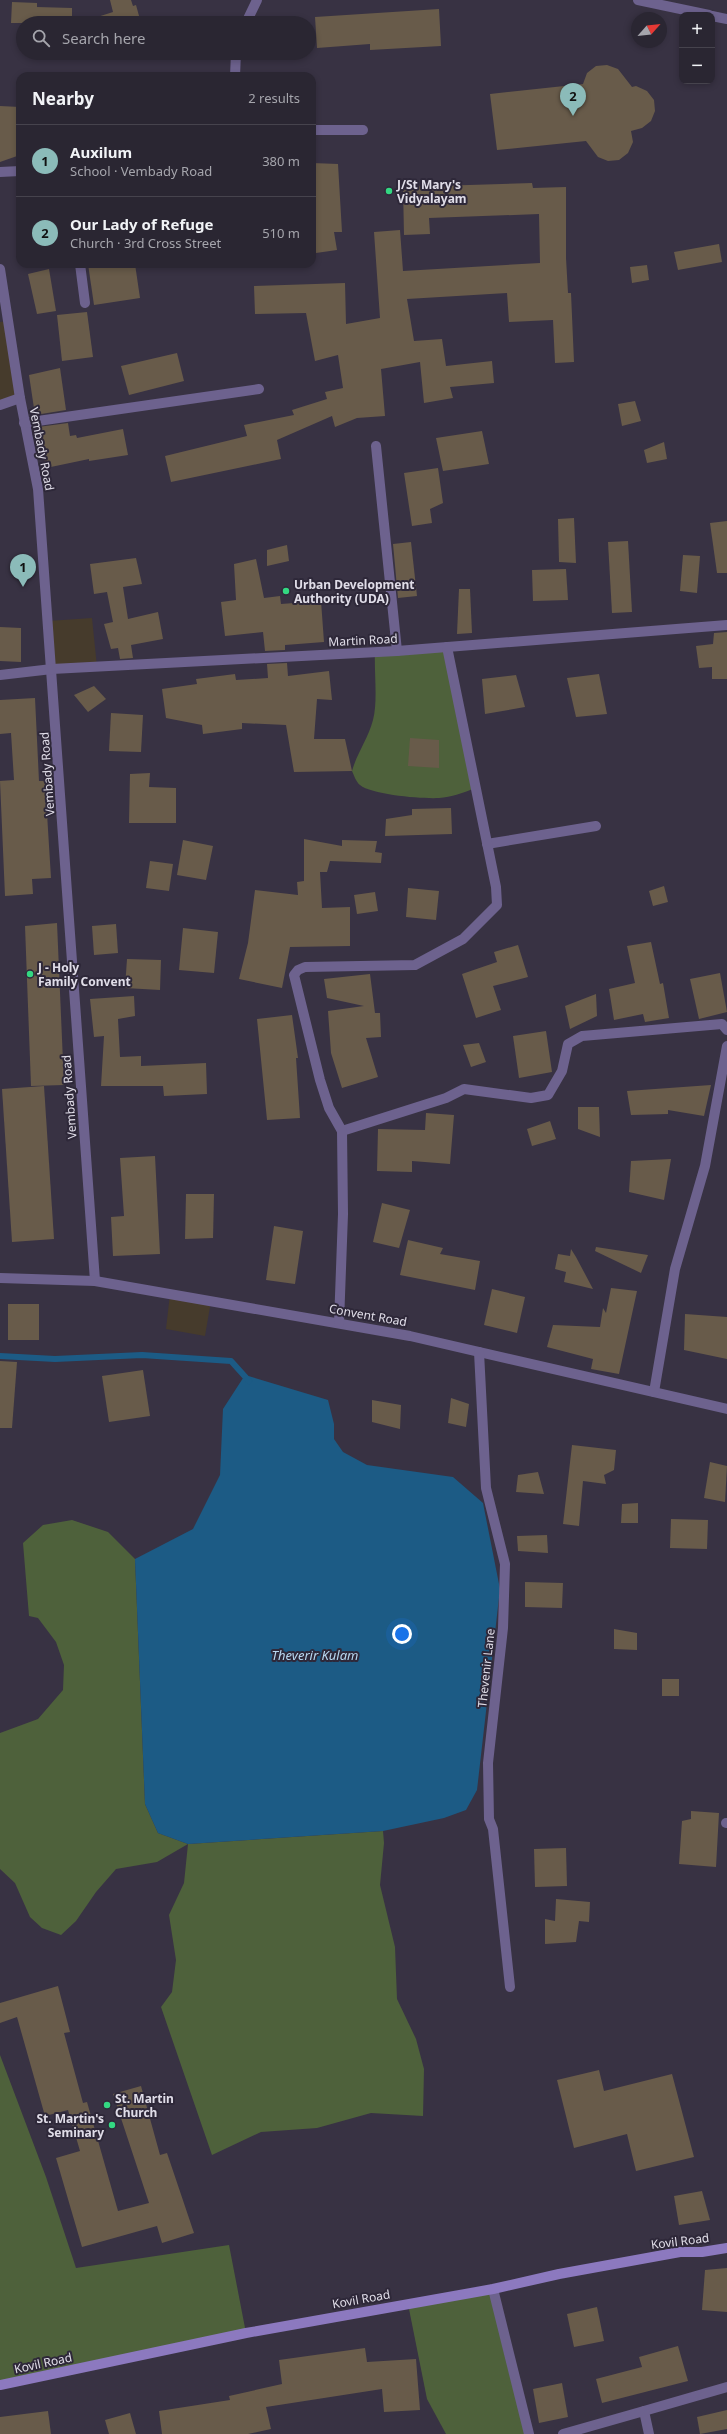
<!DOCTYPE html>
<html lang="en">
<head>
<meta charset="utf-8">
<style>
  body { margin:0; font-family:"Noto Sans",sans-serif; background:#36323e; color:#f1f3f6 }
  .controls { position:absolute; right:12px; top:12px; display:grid; overflow:hidden; border-radius:8px; box-shadow:0 2px 6px #0003 }
  .controls button { width:36px; height:36px; display:grid; place-items:center; padding:0; border:0; border-bottom:1px solid #46434d; background:#2a2632; color:#f1f3f6; font:20px sans-serif }
  .compass { position:absolute; left:631px; top:12px; width:36px; height:36px; border-radius:50%; background:#2a2632; box-shadow:0 2px 6px #0003; rotate:63deg }
  .you { position:absolute; left:402px; top:1634px; width:14px; height:14px; margin:-10px; border:3px solid #fff; border-radius:50%; background:#1a73e8; box-shadow:0 0 0 6px #1a73e833 }
  .badge { display:grid; place-items:center; width:26px; height:26px; border-radius:50%; background:#8bbbb9; color:#111; font-size:13px; font-weight:700 }
  .pin { position:absolute; translate:-50% -33px; filter:drop-shadow(0 1px 2px #0008) }
  .pin::after { content:''; position:absolute; top:21px; width:14px; height:12px; background:inherit; clip-path:polygon(0 0,100% 0,50% 100%) }
  .list { margin:0; padding:0; list-style:none }
  h2 { display:flex; justify-content:space-between; align-items:center; height:52px; margin:0; padding:0 16px; font-size:17px }
  h2 small { font-size:13px; font-weight:400; color:#a5a5ac }
  .list li { display:grid; grid-template-columns:26px 1fr auto; gap:12px; align-items:center; box-sizing:border-box; height:72px; padding:0 16px; border-top:1px solid #46434d }
  .list b { display:block; font-size:15px; white-space:nowrap }
  .list p { margin:0; font-size:13px; white-space:nowrap; color:#a5a5ac }
  .list em { font-size:13px; font-style:normal; color:#a5a5ac }
  .icon { flex:none; width:22px; height:22px; fill:none; stroke:currentColor; stroke-width:2; stroke-linecap:round; stroke-linejoin:round }
  .map { position:relative; flex:none; width:727px; height:2434px; overflow:hidden }
  .search { position:absolute; background:#2a2632; box-shadow:0 2px 6px #0003; left:16px; top:16px; width:300px; height:44px; display:flex; align-items:center; gap:10px; box-sizing:border-box; padding:0 14px; border-radius:22px; color:#a5a5ac; font-size:15px }
  .panel { position:absolute; background:#2a2632; box-shadow:0 2px 6px #0003; left:16px; top:72px; width:300px; height:196px; border-radius:12px }
  .map>svg:first-child { display:block }
</style>
</head>
<body>
<div class="map">
<svg width="727" height="2434" viewBox="0 0 727 2434">
  <rect width="100%" height="100%" fill="#383243"/>
  <g fill="#463b2c">
    <polygon points="8,321 20,398 0,405 0,322"/>
    <polygon points="92,618 97,667 52,669 48,621"/>
    <polygon points="170,1294 211,1301 205,1336 166,1329"/>
  </g>
  <g fill="#4e613b">
    <path d="M 447,647 L 475,788 C 464,793 451,797 439,798 C 423,799 372,795 360,785 C 356,782 354,775 352,771 C 357,753 368,739 373,720 C 378,702 374,672 375,652 Z"/>
    <polygon points="72,1520 108,1532 135,1559 145,1804 158,1833 188,1844 383,1831 384,1843 380,1885 395,1947 397,1999 416,2039 424,2069 423,2116 371,2113 317,2128 261,2132 212,2155 161,2007 172,1992 176,1960 169,1915 184,1883 188,1844 157,1862 116,1869 96,1892 76,1921 61,1935 42,1928 30,1917 15,1883 0,1869 0,1733 38,1719 63,1690 64,1665 56,1642 38,1618 29,1616 23,1543 43,1525"/>
    <polygon points="0,2055 46,2177 76,2268 229,2245 246,2333 0,2385"/>
    <polygon points="493,2289 529,2434 446,2434 427,2399 408,2304"/>
  </g>
  <polygon fill="#1c5b85" points="245,1375 328,1400 334,1424 334,1439 343,1452 367,1465 453,1477 483,1503 500,1589 477,1790 466,1810 444,1818 383,1831 188,1844 158,1833 145,1804 135,1559 193,1529 220,1475 223,1409"/>
  <g fill="none" stroke-linecap="round" stroke-linejoin="round">
    <polyline stroke="#1c5b85" stroke-width="6" points="0,1356 55,1359 142,1355 231,1361 249,1381"/>
  </g>
  <g fill="#685b4a">
    <polygon points="110,0 131,0 133,6 136,5 141,23 92,23 91,19 113,12"/>
    <polygon points="12,2 37,3 37,7 72,8 72,23 11,23"/>
    <polygon points="439,9 441,46 370,50 370,44 317,48 315,17"/>
    <polygon points="607,65 618,69 632,87 636,86 647,91 654,100 655,111 651,121 642,128 631,131 633,142 628,153 619,160 608,161 598,157 586,141 497,150 490,94 583,84 587,73 596,66"/>
    <polygon points="0,106 20,107 20,155 0,162"/>
    <polygon points="312,163 338,164 342,232 334,232 337,250 316,253 312,232"/>
    <polygon points="532,183 533,188 566,187 566,258 568,293 571,293 574,362 555,363 553,320 509,322 507,293 407,299 414,341 442,339 446,366 492,361 494,383 450,387 453,398 424,403 420,362 381,369 385,416 357,418 335,427 332,416 277,440 281,459 171,482 165,456 247,436 244,425 294,415 292,410 327,399 325,392 343,388 338,355 315,361 306,313 255,314 254,286 345,283 346,324 380,318 374,232 400,230 403,271 540,263 539,214 429,218 430,234 404,235 403,187"/>
    <polygon points="719,244 722,262 678,270 674,252"/>
    <polygon points="88,264 135,264 140,298 94,305"/>
    <polygon points="647,265 649,280 632,283 630,267"/>
    <polygon points="49,269 56,311 37,314 28,274"/>
    <polygon points="87,312 93,357 62,361 57,315"/>
    <polygon points="177,353 184,381 129,395 121,366"/>
    <polygon points="60,368 66,410 35,415 29,375"/>
    <polygon points="635,401 641,421 622,426 618,404"/>
    <polygon points="68,423 70,436 76,435 77,438 123,429 128,455 89,461 89,459 46,468 38,427"/>
    <polygon points="482,431 489,464 443,471 436,438"/>
    <polygon points="664,442 667,459 647,463 644,450"/>
    <polygon points="438,468 443,503 430,509 432,523 412,526 404,473"/>
    <polygon points="574,518 576,563 559,562 558,519"/>
    <polygon points="727,521 727,573 717,573 710,523"/>
    <polygon points="628,541 632,612 612,613 608,542"/>
    <polygon points="411,542 417,596 398,598 393,544"/>
    <polygon points="287,545 289,561 267,566 267,550"/>
    <polygon points="683,555 700,556 697,593 680,591"/>
    <polygon points="136,558 142,584 123,587 128,619 158,612 163,639 131,645 133,658 120,659 118,648 111,649 104,624 113,622 107,592 94,594 90,564"/>
    <polygon points="256,559 264,598 280,596 281,604 321,601 324,642 285,645 285,650 265,651 263,632 225,636 221,602 236,600 234,564"/>
    <polygon points="566,569 568,600 533,601 532,570"/>
    <polygon points="459,589 470,589 472,633 457,634"/>
    <polygon points="0,627 21,628 21,662 0,661"/>
    <polygon points="727,632 727,679 712,679 712,667 699,668 696,646 713,644 714,633"/>
    <polygon points="287,663 288,676 329,671 332,700 317,699 314,739 345,739 352,771 294,772 286,725 242,723 242,729 203,734 202,725 166,718 162,689 197,684 196,679 235,674 236,680 268,678 267,664"/>
    <polygon points="599,674 607,714 576,717 567,678"/>
    <polygon points="516,675 525,707 485,714 482,679"/>
    <polygon points="94,686 106,699 88,712 74,695"/>
    <polygon points="35,698 39,781 45,781 51,878 32,879 33,894 5,896 0,781 14,780 11,733 0,734 0,700"/>
    <polygon points="111,713 143,715 141,752 109,751"/>
    <polygon points="410,738 439,740 439,768 408,766"/>
    <polygon points="150,773 149,787 176,788 176,823 129,823 130,774"/>
    <polygon points="451,808 452,834 385,836 386,819 412,815 412,809"/>
    <polygon points="304,839 342,846 342,840 377,841 375,852 382,853 381,863 330,861 327,872 320,872 322,908 350,907 350,946 290,947 282,988 239,979 248,943 255,890 298,895 297,882 304,881"/>
    <polygon points="183,840 213,846 206,880 177,875"/>
    <polygon points="150,861 173,864 169,891 146,888"/>
    <polygon points="664,886 668,902 653,906 649,891"/>
    <polygon points="408,888 439,891 436,920 406,917"/>
    <polygon points="375,892 378,911 357,914 354,895"/>
    <polygon points="57,923 64,1085 31,1086 25,926"/>
    <polygon points="116,924 118,953 94,955 92,926"/>
    <polygon points="183,928 218,932 214,973 179,970"/>
    <polygon points="651,942 660,984 663,983 669,1018 645,1022 643,1014 614,1020 609,989 635,983 627,946"/>
    <polygon points="518,945 528,977 493,986 501,1010 476,1018 462,974 497,962 494,952"/>
    <polygon points="127,959 161,960 160,990 125,988"/>
    <polygon points="720,973 727,1012 699,1019 690,979"/>
    <polygon points="370,974 375,1013 380,1013 381,1037 366,1038 378,1077 342,1088 331,1053 328,1011 364,1006 327,998 324,979"/>
    <polygon points="596,994 597,1016 570,1029 565,1006"/>
    <polygon points="134,996 135,1016 118,1019 120,1057 141,1056 141,1066 206,1063 207,1094 164,1096 163,1086 101,1086 104,1036 94,1037 90,999"/>
    <polygon points="292,1015 298,1058 296,1058 300,1118 267,1120 257,1019"/>
    <polygon points="546,1031 552,1072 519,1078 513,1036"/>
    <polygon points="479,1043 486,1062 471,1067 463,1045"/>
    <polygon points="711,1085 704,1116 668,1110 668,1114 631,1115 627,1091"/>
    <polygon points="44,1086 54,1239 12,1242 2,1089"/>
    <polygon points="578,1107 599,1107 600,1137 578,1129"/>
    <polygon points="426,1113 454,1115 450,1164 412,1161 412,1172 377,1171 378,1129 425,1130"/>
    <polygon points="550,1121 556,1139 532,1146 527,1129"/>
    <polygon points="155,1156 160,1254 113,1256 111,1217 124,1216 120,1158"/>
    <polygon points="671,1159 664,1200 629,1192 631,1161"/>
    <polygon points="186,1194 214,1194 213,1238 185,1239"/>
    <polygon points="382,1203 410,1210 399,1248 373,1242"/>
    <polygon points="274,1226 303,1231 295,1284 266,1280"/>
    <polygon points="408,1240 443,1248 440,1254 480,1261 475,1290 400,1275"/>
    <polygon points="596,1247 648,1255 641,1273 595,1251"/>
    <polygon points="571,1249 576,1257 593,1289 564,1282 566,1272 555,1269 558,1254 570,1256"/>
    <polygon points="611,1288 637,1291 619,1374 591,1369 593,1359 547,1347 553,1325 600,1327 603,1308 606,1313"/>
    <polygon points="492,1289 525,1297 517,1333 484,1325"/>
    <rect x="8" y="1304" width="31" height="36"/>
    <polygon points="685,1314 727,1317 727,1359 684,1350"/>
    <polygon points="0,1361 17,1362 12,1428 0,1428"/>
    <polygon points="143,1370 150,1416 109,1422 102,1376"/>
    <polygon points="451,1398 469,1404 466,1427 448,1423"/>
    <polygon points="372,1400 401,1405 400,1429 372,1422"/>
    <polygon points="572,1445 616,1450 614,1470 604,1475 606,1484 583,1481 579,1526 563,1524"/>
    <polygon points="710,1462 727,1466 725,1502 704,1498"/>
    <polygon points="538,1472 544,1494 516,1492 518,1475"/>
    <polygon points="638,1503 638,1523 621,1523 622,1504"/>
    <polygon points="671,1519 708,1520 707,1549 670,1548"/>
    <polygon points="547,1535 548,1553 518,1551 517,1536"/>
    <polygon points="525,1582 563,1583 562,1608 525,1607"/>
    <polygon points="614,1629 637,1633 637,1650 614,1649"/>
    <rect x="662" y="1679" width="17" height="17"/>
    <polygon points="691,1811 719,1813 716,1867 679,1864 682,1821 691,1819"/>
    <polygon points="566,1848 567,1886 535,1887 534,1849"/>
    <polygon points="556,1899 590,1902 589,1922 579,1921 576,1942 545,1944 545,1919 555,1921"/>
    <polygon points="58,1986 70,2032 64,2033 83,2103 87,2102 118,2211 149,2203 113,2094 141,2086 160,2155 167,2153 194,2233 162,2243 157,2226 82,2247 56,2158 80,2151 68,2110 45,2116 17,2017 0,2023 0,2003"/>
    <polygon points="599,2070 604,2091 672,2074 694,2157 636,2171 627,2134 574,2148 557,2080"/>
    <polygon points="702,2191 710,2220 679,2225 674,2196"/>
    <polygon points="727,2268 727,2312 702,2310 705,2270"/>
    <polygon points="597,2307 604,2341 574,2347 567,2314"/>
    <polygon points="678,2346 688,2381 602,2403 596,2379 642,2367 639,2357"/>
    <polygon points="365,2348 367,2362 416,2359 420,2410 384,2412 382,2389 266,2407 271,2429 248,2434 162,2434 159,2411 230,2400 229,2396 282,2384 279,2360"/>
    <polygon points="562,2383 568,2417 539,2423 533,2389"/>
    <polygon points="727,2410 727,2429 700,2434 697,2417"/>
    <polygon points="48,2411 51,2434 0,2434 0,2417"/>
    <polygon points="130,2413 136,2434 109,2434 105,2420"/>
  </g>
  <g fill="none" stroke-linecap="round" stroke-linejoin="round">
    <g stroke="#6d628e" stroke-width="10">
      <polyline points="80,264 85,303"/>
      <polyline points="376,446 397,651"/>
      <polyline points="487,844 596,826"/>
    </g>
    <g stroke="#6d628e" stroke-width="10">
      <polyline points="638,0 709,15"/>
      <polyline points="712,16 727,19"/>
      <polyline points="246,23 257,0"/>
      <polyline points="235,76 236,53"/>
      <polyline points="312,130 363,130"/>
      <polyline points="0,172 20,171"/>
      <polyline points="0,269 20,398 38,489 95,1281"/>
      <polyline points="0,405 20,398"/>
      <polyline points="24,423 259,389"/>
      <polyline points="0,675 52,669 397,651 727,625"/>
      <polyline points="342,1131 446,1098 464,1089 531,1098 548,1095 562,1071 568,1044 582,1036 722,1024 727,1030"/>
      <polyline points="0,1278 95,1281 410,1336 727,1409"/>
      <polyline points="339,1323 343,1214 342,1131 329,1108 320,1080 294,975 298,970 305,967 415,965 463,939 497,905 496,887 447,647"/>
      <polyline points="479,1352 486,1488 505,1564 503,1628 488,1763 489,1819 493,1829 510,1987"/>
      <polyline points="654,1392 675,1269 705,1166 727,1046"/>
      <polyline points="726,1823 727,1823"/>
      <polyline points="493,2289 529,2434"/>
      <polyline points="644,2411 727,2387"/>
      <polyline points="563,2434 644,2411 649,2434"/>
    </g>
    <polyline stroke="#8c79bf" stroke-width="10" points="0,2385 246,2333 493,2289 559,2274 680,2252 702,2252 727,2248"/>
  </g>
  <g fill="#33d882" stroke="#2e2839" stroke-width="1.5">
    <circle cx="389" cy="191" r="4"/>
    <circle cx="286" cy="591" r="4"/>
    <circle cx="30" cy="974" r="4"/>
    <circle cx="107" cy="2105" r="4"/>
    <circle cx="112" cy="2125" r="4"/>
  </g>
  <g text-anchor="middle" dominant-baseline="central" stroke-width="4" stroke-linejoin="round" paint-order="stroke">
    <g font-size="12" font-weight="bold" fill="#e0dde8" stroke="#2e2839" text-anchor="start">
      <text x="397" y="184">J/St Mary's<tspan x="397" dy="14">Vidyalayam</tspan></text>
      <text x="294" y="584">Urban Development<tspan x="294" dy="14">Authority (UDA)</tspan></text>
      <text x="38" y="967">J - Holy<tspan x="38" dy="14">Family Convent</tspan></text>
      <text x="115" y="2098">St. Martin<tspan x="115" dy="14">Church</tspan></text>
      <text x="104" y="2118" text-anchor="end">St. Martin's<tspan x="104" dy="14">Seminary</tspan></text>
    </g>
    <g font-size="12" fill="#e0dde8" stroke="#2e2839">
      <text transform="translate(42 449) rotate(79)">Vembady Road</text>
      <text transform="translate(363 640) rotate(-3)">Martin Road</text>
      <text transform="translate(47 774) rotate(-94)">Vembady Road</text>
      <text transform="translate(69 1097) rotate(-94)">Vembady Road</text>
      <text transform="translate(368 1315) rotate(10)">Convent Road</text>
      <text transform="translate(486 1668) rotate(-84)">Thevenir Lane</text>
      <text transform="translate(680 2241) rotate(-7)">Kovil Road</text>
      <text transform="translate(361 2299) rotate(-10)">Kovil Road</text>
      <text transform="translate(43 2363) rotate(-12)">Kovil Road</text>
    </g>
    <g font-size="13" font-style="italic" fill="#b8d8f1" stroke="#2e2839">
      <text x="315" y="1655">Theverir Kulam</text>
    </g>
  </g>
</svg>
<div class="controls">
<button>+</button>
<button>−</button>
</div>
<svg class="compass" viewBox="-18 -18 36 36"><path d="M0-13l5 13h-10z" fill="#e53935"/><path d="M0 13l5-13h-10z" fill="#a5a5ac"/></svg>
<div class="you"></div>
<div class="pin badge" style="left:23px;top:587px">1</div>
<div class="pin badge" style="left:573px;top:116px">2</div>
<div class="search"><svg class="icon" aria-label="search" viewBox="0 0 24 24"><circle cx="10" cy="10" r="6"/><path d="M15 15l6 6"/></svg>Search here</div>
<section class="panel">
<h2>Nearby<small>2 results</small></h2>
<ul class="list">
<li><span class="badge">1</span><div><b>Auxilum</b><p>School · Vembady Road</p></div><em>380 m</em></li>
<li><span class="badge">2</span><div><b>Our Lady of Refuge</b><p>Church · 3rd Cross Street</p></div><em>510 m</em></li>
</ul>
</section>
</div>
</body>
</html>
